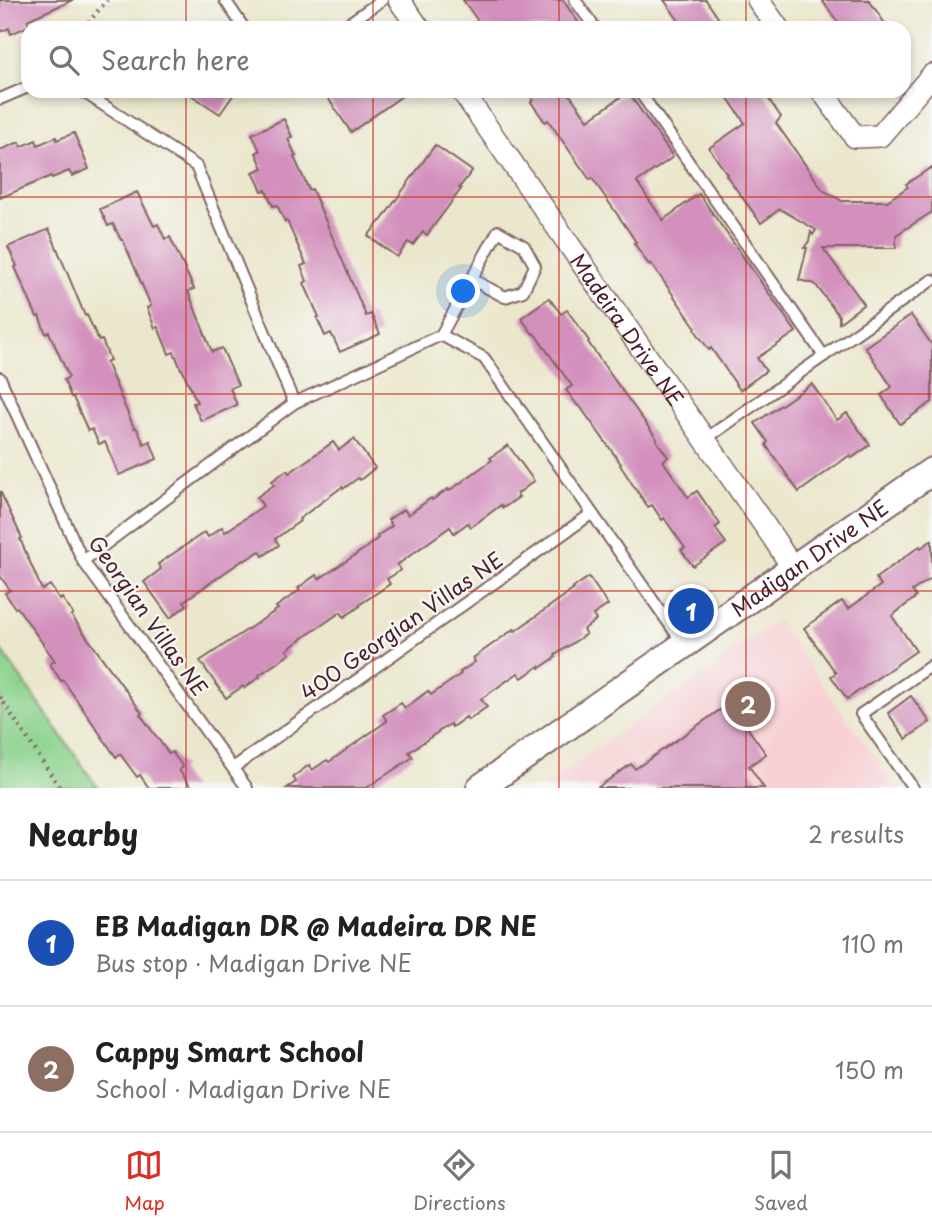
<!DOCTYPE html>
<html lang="en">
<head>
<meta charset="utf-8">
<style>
  body { margin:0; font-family:"Playpen Sans",sans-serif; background:#f6f6f6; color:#202124 }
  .you { position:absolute; left:464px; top:292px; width:24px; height:24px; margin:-18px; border:5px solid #fff; border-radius:50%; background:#1a73e8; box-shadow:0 0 0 10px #1a73e833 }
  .badge { display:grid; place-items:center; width:46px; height:46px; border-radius:50%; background:#d93025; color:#fff; font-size:23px; font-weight:700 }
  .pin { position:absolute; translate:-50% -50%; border:4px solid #fff; box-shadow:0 2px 7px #0006 }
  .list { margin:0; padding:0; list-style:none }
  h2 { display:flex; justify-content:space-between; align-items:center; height:91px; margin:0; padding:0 28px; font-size:30px }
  h2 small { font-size:23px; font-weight:400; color:#757577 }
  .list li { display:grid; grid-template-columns:46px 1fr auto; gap:21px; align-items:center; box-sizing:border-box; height:126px; padding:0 28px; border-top:2px solid #e0e0e0 }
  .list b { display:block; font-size:26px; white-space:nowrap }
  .list p { margin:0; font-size:23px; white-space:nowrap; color:#757577 }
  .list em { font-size:23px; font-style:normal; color:#757577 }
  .icon { flex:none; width:38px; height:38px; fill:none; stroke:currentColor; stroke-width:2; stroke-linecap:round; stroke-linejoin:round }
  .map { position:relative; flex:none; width:932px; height:788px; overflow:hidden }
  .search { position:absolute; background:#fff; box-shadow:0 4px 10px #0003; left:21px; right:21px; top:21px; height:77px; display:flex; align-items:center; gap:18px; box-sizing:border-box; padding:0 24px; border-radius:21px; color:#757577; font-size:26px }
  .sheet { height:343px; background:#fff }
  nav { display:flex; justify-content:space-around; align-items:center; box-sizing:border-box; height:98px; border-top:2px solid #e0e0e0; background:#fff; font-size:19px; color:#757577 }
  nav a { display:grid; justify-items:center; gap:4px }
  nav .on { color:#d93025 }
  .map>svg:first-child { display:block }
</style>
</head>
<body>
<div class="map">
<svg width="932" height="788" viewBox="0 0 932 788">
  <rect width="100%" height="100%" fill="#f6f6f2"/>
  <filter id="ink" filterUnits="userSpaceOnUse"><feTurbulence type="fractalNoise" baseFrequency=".0143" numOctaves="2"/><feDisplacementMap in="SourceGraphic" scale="14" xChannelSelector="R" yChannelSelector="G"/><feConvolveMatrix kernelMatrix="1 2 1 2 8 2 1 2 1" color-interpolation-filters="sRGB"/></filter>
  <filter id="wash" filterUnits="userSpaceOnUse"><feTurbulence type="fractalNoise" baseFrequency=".00686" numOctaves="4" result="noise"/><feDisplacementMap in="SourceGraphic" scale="28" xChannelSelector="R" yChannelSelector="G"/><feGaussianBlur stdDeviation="1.57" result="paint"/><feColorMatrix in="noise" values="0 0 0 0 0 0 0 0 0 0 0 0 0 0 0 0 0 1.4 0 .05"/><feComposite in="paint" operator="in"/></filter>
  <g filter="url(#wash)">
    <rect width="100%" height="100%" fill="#ebe7cd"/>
    <polygon fill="#f7cfd4" points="777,620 896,788 541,788"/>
    <polygon fill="#8bd28d" stroke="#6a785c" stroke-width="2" points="0,648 98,788 0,788"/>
    <g id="blocks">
      <g fill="#d390bd">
        <polygon points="0,0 73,0 27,20 29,26 11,34 9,28 0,32"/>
        <polygon points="463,0 563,0 582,28 483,28"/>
        <polygon points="664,0 706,0 725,28 684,28"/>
        <polygon points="822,0 869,0 888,28 842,28"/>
        <polygon points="185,91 236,91 220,114"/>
        <polygon points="339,91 409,91 351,132 328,98"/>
        <polygon points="527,91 567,91 588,120 628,92 673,157 637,182 663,220 699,194 796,332 757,358 766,371 740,390 711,348 709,350 695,330 696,328 651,263 649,265 634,243 636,242 624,224 592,178 590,180 548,120 545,122 531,102 533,100"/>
        <polygon points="723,91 763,91 781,117 776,123 823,190 842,201 887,201 908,187 906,184 932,167 932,212 896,235 896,248 823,248 864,304 839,323 839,316 815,284 799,280 807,248 804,248 809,241 811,232 813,235 816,230 780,209 761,223 726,175 727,174 709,148 745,123"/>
        <polygon points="284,119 292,137 288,139 296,156 294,157 309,190 312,189 366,316 371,314 380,334 340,352 331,333 325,336 317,318 319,317 304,283 307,281 301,266 306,264 287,221 285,222 277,205 273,206 266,190 262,191 253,172 263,168 256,153 260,151 252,134"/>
        <polygon points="74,133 89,169 72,176 69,171 52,178 51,176 0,198 0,150 19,142 21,147 36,140 38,145 56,137 57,140"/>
        <polygon points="435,145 472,171 459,188 461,189 427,235 423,232 413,245 408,242 397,257 368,236 380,221 381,221"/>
        <polygon points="137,192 154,226 158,224 165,239 170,237 194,289 188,291 212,352 222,348 238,385 230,388 237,405 201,421 193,403 197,402 182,369 181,369 174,352 169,354 158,327 155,328 147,308 151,306 123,240 121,240 113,224 108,226 100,209"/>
        <polygon points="49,229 85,316 87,315 99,341 102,340 110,360 106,362 134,428 136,427 144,444 150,441 157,459 119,475 105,442 99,444 92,429 88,431 73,397 71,397 64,380 69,377 49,332 46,334 39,316 37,317 15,267 17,266 8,247"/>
        <polygon points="549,298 561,314 567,310 589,341 588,342 608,371 657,439 656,440 668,457 663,461 688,497 697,491 720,524 715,528 726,543 693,566 681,550 685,548 664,518 662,520 652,505 648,507 637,491 620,465 621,464 579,405 578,406 566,390 572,386 534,333 533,334 521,318"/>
        <polygon points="911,315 932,345 932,402 900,424 881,395 892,387 865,347"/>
        <polygon points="812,384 837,420 847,413 870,445 852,458 850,455 799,492 766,445 768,442 755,423"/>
        <polygon points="354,439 375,468 360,480 358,478 343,489 342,487 299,519 300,521 275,539 279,545 263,556 260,551 244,561 243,560 184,601 187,605 170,618 144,582 161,569 158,564 205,532 208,537 222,527 225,532 263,506 257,497 274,485 272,481 287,470 289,473 333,442 339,450"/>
        <polygon points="508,445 534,481 517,494 519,497 503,508 501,505 471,527 468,523 454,533 450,527 397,565 401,570 387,579 390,584 359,605 360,606 344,617 341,612 300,640 287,650 290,654 259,675 260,677 244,688 243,686 226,698 200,661 278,609 276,607 300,590 298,588 316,575 319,579 363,550 378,538 377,536 392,526 388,520 404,509 408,515 431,498 432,500 448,489 449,491 492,460 490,458"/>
        <polygon points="0,491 22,538 20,539 42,590 50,585 60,600 62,598 73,614 71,615 142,713 140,714 169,754 172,752 183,767 179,770 192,788 149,788 140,775 137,777 120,754 116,757 63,680 61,681 50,664 55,661 17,607 15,608 5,593 10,590 0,576"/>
        <polygon points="932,540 932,578 912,591 916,597 892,616 916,651 847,699 831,676 836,673 804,628 842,601 848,609 881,585 876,578 920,546 921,548"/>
        <polygon points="589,577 608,605 593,615 596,620 583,630 586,634 555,655 556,657 540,668 539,666 522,678 518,673 481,699 487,707 468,720 466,717 452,727 450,724 409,752 413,757 366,788 287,788 296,782 293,777 309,765 312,770 327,760 329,762 387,721 383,715 401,703 405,708 428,691 431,695 461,674 460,672 475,662 473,658 514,629 515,631 574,589 573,588"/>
        <polygon points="911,696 930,722 906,739 888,713"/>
        <polygon points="730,703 766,754 749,766 764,788 597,788 631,764 635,769"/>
      </g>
    </g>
  </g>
  <g filter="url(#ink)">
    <use href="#blocks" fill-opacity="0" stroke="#826564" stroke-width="2"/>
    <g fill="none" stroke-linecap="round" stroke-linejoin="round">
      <defs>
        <g id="service">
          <polyline points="225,0 244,28"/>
          <polyline points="575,0 595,28"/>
          <polyline points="342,28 382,0"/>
          <polyline points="82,91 196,166 294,403"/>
          <polyline points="639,91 824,356"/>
          <polyline points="0,99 28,87"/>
          <polyline points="441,335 484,358 684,645"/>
          <polyline points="0,378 83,561 247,788"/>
          <polyline points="704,440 932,280"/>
          <polyline points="83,561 294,403 441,335 498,231 524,246 535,266 523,291 505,297 471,279"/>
          <polyline points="233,768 591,514"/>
          <polyline points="913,788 861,714 932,665"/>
        </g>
        <g id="minor">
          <polyline points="399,0 419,28"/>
          <polyline points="758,0 778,28"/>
          <path id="s1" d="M 462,91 L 774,539 L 793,569"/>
          <polyline points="822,91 855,137 880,136 932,75"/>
        </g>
        <g id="tertiary">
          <path id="s2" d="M 480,788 L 932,471"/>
        </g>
      </defs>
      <use href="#service" stroke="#826564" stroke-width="14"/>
      <use href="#minor" stroke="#826564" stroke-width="24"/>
      <use href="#tertiary" stroke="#826564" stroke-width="30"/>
      <g stroke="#826564" stroke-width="4.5" stroke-dasharray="2 5" stroke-linecap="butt">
        <polyline points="84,28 107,0"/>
        <polyline points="0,697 60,788"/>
      </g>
      <use href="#service" stroke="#fff" stroke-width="10"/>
      <use href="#minor" stroke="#fff" stroke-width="21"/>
      <use href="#tertiary" stroke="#fff" stroke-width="26"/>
    </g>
  </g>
  <path fill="none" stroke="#c8321e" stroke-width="2" stroke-opacity="0.55" d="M 186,0 L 186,28M 373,0 L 373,28M 559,0 L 559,28M 746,0 L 746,28M 186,91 L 186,788M 373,91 L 373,788M 559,91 L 559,788M 746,91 L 746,788M 0,197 L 932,197M 0,394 L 932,394M 0,591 L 932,591"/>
  <g text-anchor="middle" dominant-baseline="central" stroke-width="5" stroke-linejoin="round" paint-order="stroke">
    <g font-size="21" fill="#4a1f2b" stroke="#f6f6f2">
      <text stroke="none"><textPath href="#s1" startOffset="290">Madeira Drive NE</textPath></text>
      <text stroke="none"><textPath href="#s2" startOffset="402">Madigan Drive NE</textPath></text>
      <text transform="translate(149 615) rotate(55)">Georgian Villas NE</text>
      <text transform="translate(401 625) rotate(-35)">400 Georgian Villas NE</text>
    </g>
  </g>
</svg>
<div class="you"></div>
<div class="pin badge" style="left:691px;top:611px;background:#1a4fb4">1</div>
<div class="pin badge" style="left:748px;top:704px;background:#8d6e63">2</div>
<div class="search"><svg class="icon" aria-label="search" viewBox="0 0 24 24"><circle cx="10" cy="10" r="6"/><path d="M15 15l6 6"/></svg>Search here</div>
</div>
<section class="sheet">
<h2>Nearby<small>2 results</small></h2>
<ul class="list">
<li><span class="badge" style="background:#1a4fb4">1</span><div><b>EB Madigan DR @ Madeira DR NE</b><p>Bus stop · Madigan Drive NE</p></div><em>110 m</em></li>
<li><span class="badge" style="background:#8d6e63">2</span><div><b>Cappy Smart School</b><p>School · Madigan Drive NE</p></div><em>150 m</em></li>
</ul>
</section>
<nav>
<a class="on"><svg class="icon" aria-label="map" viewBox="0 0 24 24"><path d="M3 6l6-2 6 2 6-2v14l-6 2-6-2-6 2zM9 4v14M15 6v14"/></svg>Map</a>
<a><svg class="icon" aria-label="directions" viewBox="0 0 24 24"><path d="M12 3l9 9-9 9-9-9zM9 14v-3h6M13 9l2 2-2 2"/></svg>Directions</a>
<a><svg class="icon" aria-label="saved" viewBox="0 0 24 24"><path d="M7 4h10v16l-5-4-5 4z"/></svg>Saved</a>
</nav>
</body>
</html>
